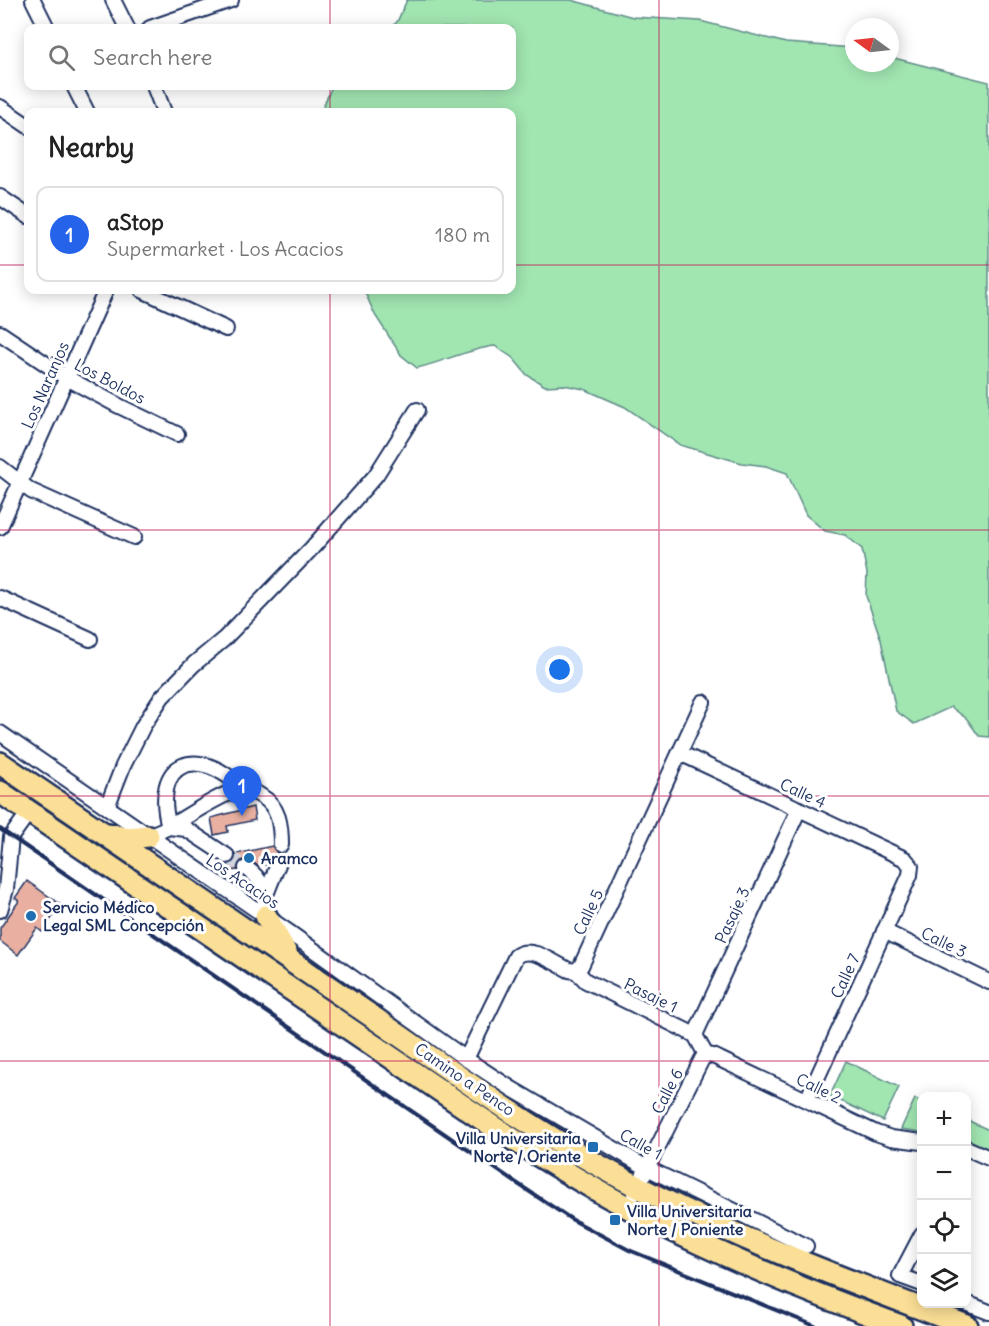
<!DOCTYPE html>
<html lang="en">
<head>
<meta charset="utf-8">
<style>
  body { margin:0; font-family:Delius,sans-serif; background:#f2f2f2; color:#222 }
  .controls { position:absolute; right:18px; bottom:18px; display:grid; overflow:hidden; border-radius:12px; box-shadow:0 3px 15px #0003 }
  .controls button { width:54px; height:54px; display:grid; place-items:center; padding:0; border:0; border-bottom:2px solid #e0e0e0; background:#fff; color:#222; font:30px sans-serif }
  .compass { position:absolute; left:845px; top:18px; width:54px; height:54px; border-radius:50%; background:#fff; box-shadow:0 3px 15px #0003; rotate:285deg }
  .you { position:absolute; left:560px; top:670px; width:21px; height:21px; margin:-15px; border:4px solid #fff; border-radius:50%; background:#1a73e8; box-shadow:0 0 0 9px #1a73e833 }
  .badge { display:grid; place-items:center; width:39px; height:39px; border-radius:50%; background:#2563eb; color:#fff; font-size:20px; font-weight:700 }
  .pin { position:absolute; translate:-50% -50px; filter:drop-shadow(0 2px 3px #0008) }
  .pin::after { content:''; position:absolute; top:32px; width:21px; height:18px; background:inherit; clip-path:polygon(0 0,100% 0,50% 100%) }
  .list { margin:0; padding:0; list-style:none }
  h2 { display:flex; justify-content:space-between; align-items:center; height:78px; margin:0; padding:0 24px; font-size:26px }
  h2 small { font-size:20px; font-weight:400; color:#767676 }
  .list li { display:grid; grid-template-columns:39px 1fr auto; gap:18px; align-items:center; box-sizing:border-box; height:96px; margin:0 12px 12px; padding:0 12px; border:2px solid #e0e0e0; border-radius:12px }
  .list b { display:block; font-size:22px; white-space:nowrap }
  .list p { margin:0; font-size:20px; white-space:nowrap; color:#767676 }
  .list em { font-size:20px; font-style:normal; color:#767676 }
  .icon { flex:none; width:33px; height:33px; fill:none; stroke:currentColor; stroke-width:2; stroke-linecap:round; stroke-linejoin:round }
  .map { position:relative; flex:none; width:989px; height:1326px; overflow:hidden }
  .search { position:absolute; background:#fff; box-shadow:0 3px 15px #0003; left:24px; top:24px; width:492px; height:66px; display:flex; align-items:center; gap:15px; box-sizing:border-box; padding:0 21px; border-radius:12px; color:#767676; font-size:22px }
  .panel { position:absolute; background:#fff; box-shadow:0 3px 15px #0003; left:24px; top:108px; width:492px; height:186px; border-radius:12px }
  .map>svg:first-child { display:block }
</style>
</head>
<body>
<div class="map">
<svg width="989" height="1326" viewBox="0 0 989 1326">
  <rect width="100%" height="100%" fill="#fff"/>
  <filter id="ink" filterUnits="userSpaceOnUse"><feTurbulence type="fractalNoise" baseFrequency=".0167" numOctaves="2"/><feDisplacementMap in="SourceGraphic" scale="12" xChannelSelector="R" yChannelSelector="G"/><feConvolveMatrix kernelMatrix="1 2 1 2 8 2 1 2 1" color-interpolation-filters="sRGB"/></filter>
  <g filter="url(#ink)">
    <g fill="#a1e5b1" stroke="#5e8a88" stroke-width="1.5">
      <path d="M 407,0 L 571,0 L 633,17 L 700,21 L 786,43 L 854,48 L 854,63 L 890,63 L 890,57 L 989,82 L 989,737 L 979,736 L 967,719 L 951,707 L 914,724 L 896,711 L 881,640 L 866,596 L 867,573 L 862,549 L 845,535 L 825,531 L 806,515 L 787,473 L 766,466 L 742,463 L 680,445 L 625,407 L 584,389 L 564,385 L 545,386 L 527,375 L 513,358 L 495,346 C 468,349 443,362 417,368 L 401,355 L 375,315 L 364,290 L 512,290 L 512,112 L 321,112 L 332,86 L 512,86 L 512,28 L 390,28 L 397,22 Z"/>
      <polygon points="846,1061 899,1087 883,1121 830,1096"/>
      <polygon points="915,1099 921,1101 921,1132 901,1129"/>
      <polygon points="967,1120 989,1130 989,1149 967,1139"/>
    </g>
    <g fill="#e9b0a1" stroke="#1b2f5e" stroke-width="1.5">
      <polygon points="253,807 255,820 227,826 228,832 214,835 211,818"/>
      <polygon points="272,846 278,853 273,855 269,864 258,866 251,861 243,860 239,863 237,870 230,871 229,865 235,860 236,854"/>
      <polygon points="27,881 61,905 42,932 37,928 18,955 0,941 0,928 19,901 15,898"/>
    </g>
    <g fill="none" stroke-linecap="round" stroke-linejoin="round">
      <polyline stroke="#d1d5df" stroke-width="14" stroke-dasharray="14 7" stroke-linecap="butt" points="227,856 246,868"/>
      <defs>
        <g id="minor">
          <polyline points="33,0 47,28"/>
          <polyline points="113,0 127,28"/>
          <polyline points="150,28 231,0"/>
          <polyline points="74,86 87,112"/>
          <polyline points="154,86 164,112"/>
          <polyline points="0,107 28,126"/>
          <polyline points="0,197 28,216"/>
          <polyline points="142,290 226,329"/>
          <polyline points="0,333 67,378 119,406 177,434"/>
          <polyline points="0,467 31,491 134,537"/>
          <polyline points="0,527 106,290"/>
          <polyline points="0,598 90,639"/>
          <polyline points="0,733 290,933 466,1059 512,1089 647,1168 806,1246"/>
          <polyline points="680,753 905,859 911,866 910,875 807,1100"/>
          <path d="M 243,789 C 198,744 151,760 169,827 C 185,818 227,789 244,789 C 250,789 256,793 261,796 C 279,806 281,825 281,845"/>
          <polyline points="107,807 123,766 143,726 162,697 194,664 224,639 312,548 376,475 417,410"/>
          <polyline points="148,836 169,827 186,829 227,856"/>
          <path d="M 246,868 C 266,881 264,894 266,916"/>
          <polyline points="265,897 279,862"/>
          <polyline points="0,910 6,889 11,837 29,812"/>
          <polyline points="884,931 989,982"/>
          <polyline points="576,971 581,966 703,702"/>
          <polyline points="576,971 586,981 695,1035 706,1055"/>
          <polyline points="695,1035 799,809"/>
          <polyline points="706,1055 713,1056 876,1133 891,1138 922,1142"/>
          <path d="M 466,1059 L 516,956 C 531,945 554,963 569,970 L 576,971"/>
          <polyline points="966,1148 989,1158"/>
          <polyline points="634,1194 702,1059 706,1055"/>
          <polyline points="922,1234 900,1276 922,1284"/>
          <polyline points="966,1303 989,1312"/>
        </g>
        <g id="highway">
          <path d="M 0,763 C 121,845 243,928 364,1011 C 443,1065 521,1122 605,1169 C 721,1234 844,1279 967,1326"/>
          <path d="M 0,792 L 482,1119 C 551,1165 623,1208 699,1243 C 765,1274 832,1301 901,1326"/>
          <polyline points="108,834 129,838 148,836"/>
          <polyline points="266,916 287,955"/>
        </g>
      </defs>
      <use href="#minor" stroke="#1b2f5e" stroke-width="18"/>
      <use href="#highway" stroke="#1b2f5e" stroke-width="26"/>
      <use href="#minor" stroke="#fff" stroke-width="14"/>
      <use href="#highway" stroke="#fbdf96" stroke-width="21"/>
      <polyline stroke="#1b2f5e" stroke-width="4" points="0,829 515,1182 571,1219 629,1250 815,1326"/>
    </g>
  </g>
  <path fill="none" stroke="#c2185b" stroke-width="1.5" stroke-opacity="0.55" d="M 330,0 L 330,28M 659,0 L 659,1326M 330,86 L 330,112M 0,265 L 28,265M 512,265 L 989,265M 330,290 L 330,1326M 0,530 L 989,530M 0,796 L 989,796M 0,1061 L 989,1061"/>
  <g fill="#1f6fb2" stroke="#fff" stroke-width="2">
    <circle cx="249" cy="858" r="6"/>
    <circle cx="31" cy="916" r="6"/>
    <rect x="587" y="1141" width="12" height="12" rx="3"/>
    <rect x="609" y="1214" width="12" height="12" rx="3"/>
  </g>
  <g text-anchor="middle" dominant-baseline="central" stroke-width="6" stroke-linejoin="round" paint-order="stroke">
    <g font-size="16" fill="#1b2f5e" stroke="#fff">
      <text transform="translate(110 381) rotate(28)">Los Boldos</text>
      <text transform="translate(45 385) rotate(-66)">Los Naranjos</text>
      <text transform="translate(803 793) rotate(25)">Calle 4</text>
      <text transform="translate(243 881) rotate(34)">Los Acacios</text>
      <text transform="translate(588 912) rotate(-65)">Calle 5</text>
      <text transform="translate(732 915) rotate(-65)">Pasaje 3</text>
      <text transform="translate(944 942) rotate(26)">Calle 3</text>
      <text transform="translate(845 976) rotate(-65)">Calle 7</text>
      <text transform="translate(651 995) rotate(26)">Pasaje 1</text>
      <text transform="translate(465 1079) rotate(34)">Camino a Penco</text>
      <text transform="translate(819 1088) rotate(26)">Calle 2</text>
      <text transform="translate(667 1091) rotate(-63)">Calle 6</text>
      <text transform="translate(641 1144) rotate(29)">Calle 1</text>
    </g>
    <g font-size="16" font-weight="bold" fill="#1b2f5e" stroke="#fff" text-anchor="start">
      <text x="261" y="858">Aramco</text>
      <text x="43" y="907">Servicio Médico<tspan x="43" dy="18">Legal SML Concepción</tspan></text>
      <text x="581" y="1138" text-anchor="end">Villa Universitaria<tspan x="581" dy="18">Norte / Oriente</tspan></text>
      <text x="627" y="1211">Villa Universitaria<tspan x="627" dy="18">Norte / Poniente</tspan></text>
    </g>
  </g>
</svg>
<div class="controls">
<button>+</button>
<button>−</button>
<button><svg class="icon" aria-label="locate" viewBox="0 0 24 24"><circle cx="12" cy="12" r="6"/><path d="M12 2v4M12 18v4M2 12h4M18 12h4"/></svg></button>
<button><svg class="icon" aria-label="layers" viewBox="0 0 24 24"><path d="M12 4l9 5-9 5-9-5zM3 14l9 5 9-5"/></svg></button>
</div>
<svg class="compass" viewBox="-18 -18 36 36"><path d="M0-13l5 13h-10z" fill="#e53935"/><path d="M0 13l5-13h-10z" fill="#767676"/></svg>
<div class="you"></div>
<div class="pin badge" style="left:242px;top:816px">1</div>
<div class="search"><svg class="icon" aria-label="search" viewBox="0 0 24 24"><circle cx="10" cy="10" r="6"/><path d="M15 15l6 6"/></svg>Search here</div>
<section class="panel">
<h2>Nearby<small></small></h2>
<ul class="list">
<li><span class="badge">1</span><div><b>aStop</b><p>Supermarket · Los Acacios</p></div><em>180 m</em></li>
</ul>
</section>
</div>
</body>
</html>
